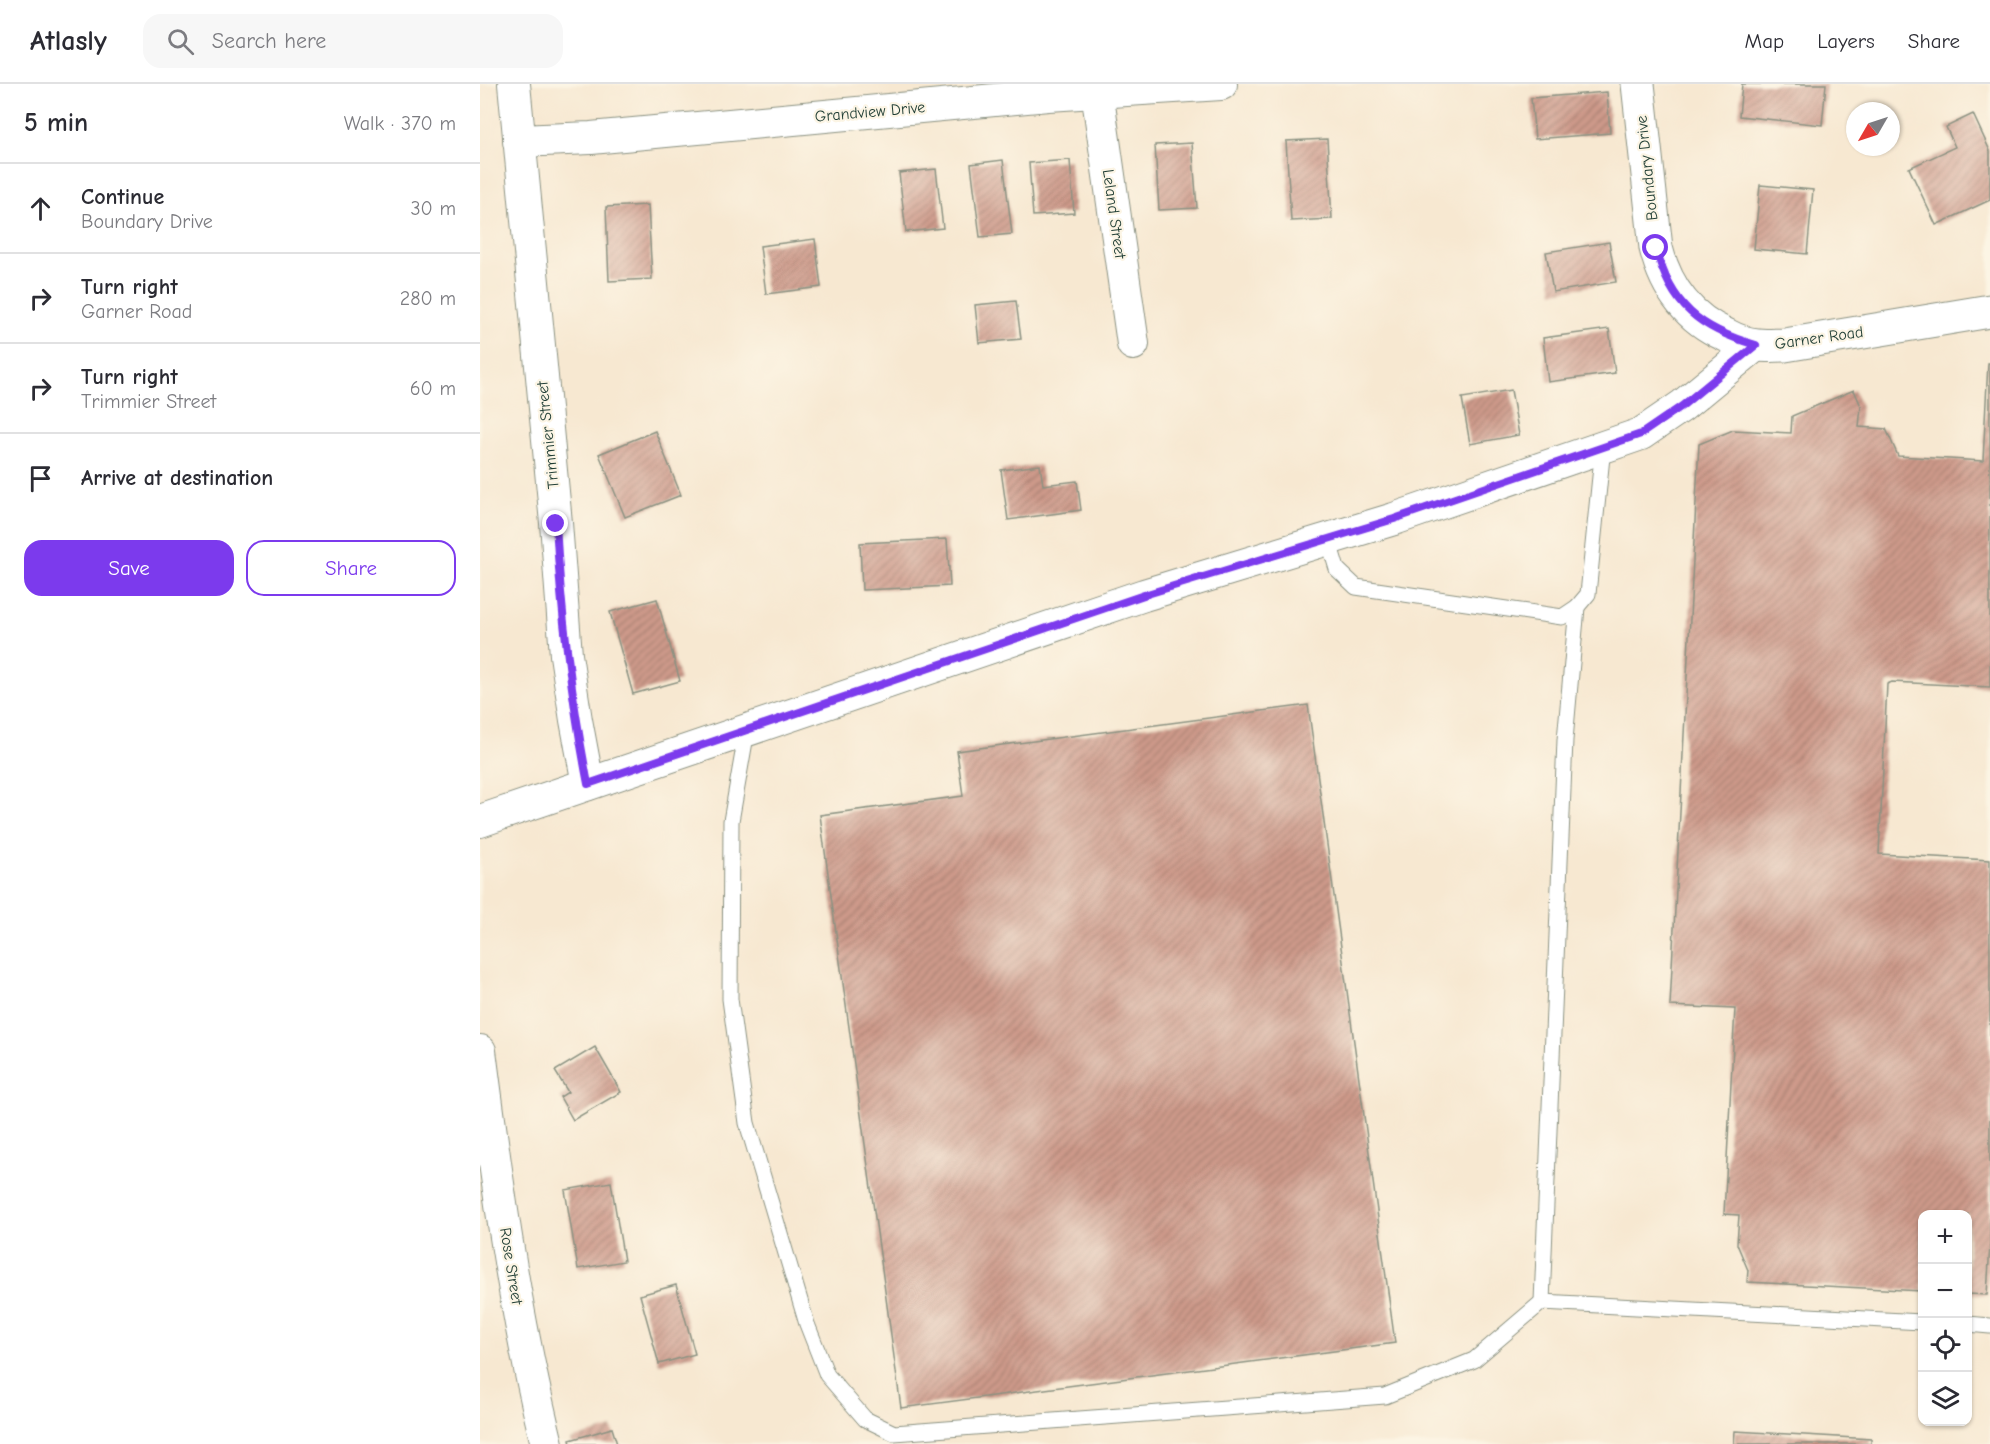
<!DOCTYPE html>
<html lang="en">
<head>
<meta charset="utf-8">
<style>
  body { margin:0; font-family:"Comic Neue",sans-serif; background:#f7f7f7; color:#2b2b33 }
  .controls { position:absolute; right:18px; bottom:18px; display:grid; overflow:hidden; border-radius:12px; box-shadow:0 2px 4px #0004 }
  .controls button { width:54px; height:54px; display:grid; place-items:center; padding:0; border:0; border-bottom:2px solid #e1e1e2; background:#fff; color:#2b2b33; font:30px sans-serif }
  .compass { position:absolute; left:1366px; top:18px; width:54px; height:54px; border-radius:50%; background:#fff; box-shadow:0 2px 4px #0004; rotate:231deg }
  .stop { position:absolute; width:18px; height:18px; margin:-14px; border:4px solid #7c3aed; border-radius:50%; background:#fff }
  .stop.end { background:#7c3aed; border-color:#fff; box-shadow:0 2px 6px #0008 }
  .list { margin:0; padding:0; list-style:none }
  h2 { display:flex; justify-content:space-between; align-items:center; height:78px; margin:0; padding:0 24px; font-size:26px }
  h2 small { font-size:20px; font-weight:400; color:#7c7c81 }
  .list li { display:grid; grid-template-columns:39px 1fr auto; gap:18px; align-items:center; box-sizing:border-box; height:90px; padding:0 24px; border-top:2px solid #e1e1e2 }
  .list b { display:block; font-size:22px; white-space:nowrap }
  .list p { margin:0; font-size:20px; white-space:nowrap; color:#7c7c81 }
  .list em { font-size:20px; font-style:normal; color:#7c7c81 }
  .actions { display:flex; gap:12px; padding:18px 24px }
  .actions a { flex:1; padding:14px 0; border:2px solid #7c3aed; border-radius:18px; text-align:center; font-size:21px; color:#7c3aed }
  .actions .main { background:#7c3aed; color:#fff }
  .icon { flex:none; width:33px; height:33px; fill:none; stroke:currentColor; stroke-width:2; stroke-linecap:round; stroke-linejoin:round }
  .map { position:relative; flex:none; width:1510px; height:1360px; overflow:hidden }
  header { display:flex; align-items:center; gap:36px; box-sizing:border-box; height:84px; padding:0 30px; background:#fff; border-bottom:2px solid #e1e1e2 }
  header strong { font-size:28px }
  nav { display:flex; gap:33px; margin-inline-start:auto; font-size:21px }
  .search { width:420px; height:54px; background:#f7f7f7; display:flex; align-items:center; gap:15px; box-sizing:border-box; padding:0 21px; border-radius:18px; color:#7c7c81; font-size:22px }
  main { display:flex }
  aside { flex:1; background:#fff }
  .map>svg:first-child { display:block }
</style>
</head>
<body>
<header>
<strong>Atlasly</strong>
<div class="search"><svg class="icon" aria-label="search" viewBox="0 0 24 24"><circle cx="10" cy="10" r="6"/><path d="M15 15l6 6"/></svg>Search here</div>
<nav><a>Map</a><a>Layers</a><a>Share</a></nav>
</header>
<main>
<aside>
<h2>5 min<small>Walk · 370 m</small></h2>
<ul class="list">
<li><svg class="icon" aria-label="ahead" viewBox="0 0 24 24"><path d="M12 20V5M6 11l6-6 6 6"/></svg><div><b>Continue</b><p>Boundary Drive</p></div><em>30 m</em></li>
<li><svg class="icon" aria-label="right" viewBox="0 0 24 24"><path d="M7 20v-9h11M14 6l5 5-5 5"/></svg><div><b>Turn right</b><p>Garner Road</p></div><em>280 m</em></li>
<li><svg class="icon" aria-label="right" viewBox="0 0 24 24"><path d="M7 20v-9h11M14 6l5 5-5 5"/></svg><div><b>Turn right</b><p>Trimmier Street</p></div><em>60 m</em></li>
<li><svg class="icon" aria-label="arrive" viewBox="0 0 24 24"><path d="M6 21V4h12l-3 4 3 4H6"/></svg><div><b>Arrive at destination</b></div></li>
</ul>
<div class="actions"><a class="main">Save</a><a>Share</a></div>
</aside>
<div class="map">
<svg width="1510" height="1360" viewBox="0 0 1510 1360">
  <defs>
    <pattern id="building-hatch" width="6" height="6" patternUnits="userSpaceOnUse" patternTransform="scale(1.5)"><rect width="6" height="6" fill="#ce9a8a"/><path d="M-1 1l2-2M0 6l6-6M5 7l2-2" fill="none" stroke="#a77f72"/></pattern>
  </defs>
  <rect width="100%" height="100%" fill="#fcf5e5"/>
  <filter id="ink" filterUnits="userSpaceOnUse"><feTurbulence type="fractalNoise" baseFrequency=".0167" numOctaves="2"/><feDisplacementMap in="SourceGraphic" scale="12" xChannelSelector="R" yChannelSelector="G"/><feConvolveMatrix kernelMatrix="1 2 1 2 8 2 1 2 1" color-interpolation-filters="sRGB"/></filter>
  <filter id="wash" filterUnits="userSpaceOnUse"><feTurbulence type="fractalNoise" baseFrequency=".008" numOctaves="4" result="noise"/><feDisplacementMap in="SourceGraphic" scale="24" xChannelSelector="R" yChannelSelector="G"/><feGaussianBlur stdDeviation="1.35" result="paint"/><feColorMatrix in="noise" values="0 0 0 0 0 0 0 0 0 0 0 0 0 0 0 0 0 1.4 0 .05"/><feComposite in="paint" operator="in"/></filter>
  <g filter="url(#wash)">
    <rect width="100%" height="100%" fill="#f7e8d1"/>
    <g id="blocks">
      <g fill="url(#building-hatch)">
        <polygon points="1262,0 1346,0 1342,41 1259,32"/>
        <polygon points="1127,8 1130,49 1055,55 1051,14"/>
        <polygon points="1493,30 1510,67 1510,116 1456,141 1429,84 1475,63 1466,43"/>
        <polygon points="847,55 852,135 811,137 806,57"/>
        <polygon points="712,59 717,124 679,126 675,61"/>
        <polygon points="523,76 532,150 500,153 491,80"/>
        <polygon points="590,76 594,129 553,132 549,79"/>
        <polygon points="456,85 463,144 426,148 419,89"/>
        <polygon points="1280,101 1333,106 1327,170 1274,165"/>
        <polygon points="168,121 172,195 129,197 126,123"/>
        <polygon points="335,155 341,203 286,210 280,162"/>
        <polygon points="1129,158 1136,198 1073,208 1066,168"/>
        <polygon points="536,217 541,255 499,259 495,221"/>
        <polygon points="1129,245 1135,289 1068,298 1063,254"/>
        <polygon points="1508,279 1510,279 1510,603 1412,598 1407,600 1399,770 1510,776 1510,1160 1507,1211 1488,1210 1488,1130 1442,1130 1442,1207 1267,1198 1268,1186 1257,1160 1259,1131 1244,1130 1255,925 1190,922 1219,360 1253,346 1311,349 1312,332 1374,306 1381,322 1379,343 1406,345 1418,372 1503,377"/>
        <polygon points="1031,306 1039,351 990,360 982,314"/>
        <polygon points="175,347 201,411 145,433 119,370"/>
        <polygon points="560,381 563,401 597,397 601,426 528,436 521,386"/>
        <polygon points="467,455 470,502 382,506 380,459"/>
        <polygon points="177,515 200,597 153,610 130,528"/>
        <polygon points="828,621 915,1259 421,1324 340,731 483,712 477,667"/>
        <polygon points="115,963 141,1008 93,1036 80,1013 88,1008 75,987"/>
        <polygon points="131,1098 144,1177 98,1185 85,1106"/>
        <polygon points="196,1201 215,1270 179,1280 160,1211"/>
        <polygon points="132,1344 137,1360 91,1360 90,1356"/>
        <polygon points="1255,1347 1391,1355 1391,1360 1254,1360"/>
      </g>
    </g>
  </g>
  <g filter="url(#ink)">
    <use href="#blocks" fill-opacity="0" stroke="#8b9282" stroke-width="1.5"/>
    <g fill="none" stroke-linecap="round" stroke-linejoin="round">
      <defs>
        <g id="service">
          <polyline points="848,455 857,485 876,503 1082,533 1097,523 1108,510 1123,363"/>
          <polyline points="1097,523 1085,656 1062,1218 1442,1238"/>
          <polyline points="267,646 251,737 250,915 267,1039 327,1240 347,1291 385,1335 414,1349 905,1312 994,1276 1062,1218"/>
          <polyline points="1488,1240 1510,1242"/>
        </g>
        <g id="minor">
          <polyline points="34,0 76,439 86,571 96,636 108,700"/>
          <polyline points="616,0 653,260"/>
          <polyline points="39,57 111,54 568,11 741,0"/>
          <polyline points="0,737 664,511 914,435 1161,350 1202,322 1276,261"/>
          <path d="M 0,967 C 17,1099 35,1231 67,1360"/>
        </g>
        <path id="tertiary" d="M 1158,0 L 1176,164 C 1186,204 1208,234 1246,251 C 1255,256 1267,260 1277,261 C 1286,262 1296,261 1305,261 L 1510,227"/>
      </defs>
      <use href="#service" stroke="#8b9282" stroke-width="17"/>
      <use href="#minor" stroke="#8b9282" stroke-width="34"/>
      <use href="#tertiary" stroke="#8b9282" stroke-width="35"/>
      <use href="#service" stroke="#fff" stroke-width="15"/>
      <use href="#minor" stroke="#fff" stroke-width="32"/>
      <use href="#tertiary" stroke="#fff" stroke-width="33"/>
    </g>
  </g>
  <g fill="none" stroke-linecap="round" stroke-linejoin="round" filter="url(#ink)">
    <path stroke="#7c3aed" stroke-width="8" d="M 76,440 C 81,530 91,612 108,700 L 664,511 L 914,435 L 1161,350 L 1202,322 L 1276,261 C 1220,245 1190,221 1176,164"/>
  </g>
  <g text-anchor="middle" dominant-baseline="central" stroke-width="4.5" stroke-linejoin="round" paint-order="stroke">
    <g font-size="16" fill="#1f3d34" stroke="#fcf5e5">
      <text transform="translate(390 28) rotate(-5)">Grandview Drive</text>
      <text transform="translate(1167 84) rotate(-96)">Boundary Drive</text>
      <text transform="translate(634 130) rotate(82)">Leland Street</text>
      <text transform="translate(1339 254) rotate(-8)">Garner Road</text>
      <text transform="translate(68 351) rotate(-96)">Trimmier Street</text>
      <text transform="translate(31 1182) rotate(81)">Rose Street</text>
    </g>
  </g>
</svg>
<div class="controls">
<button>+</button>
<button>−</button>
<button><svg class="icon" aria-label="locate" viewBox="0 0 24 24"><circle cx="12" cy="12" r="6"/><path d="M12 2v4M12 18v4M2 12h4M18 12h4"/></svg></button>
<button><svg class="icon" aria-label="layers" viewBox="0 0 24 24"><path d="M12 4l9 5-9 5-9-5zM3 14l9 5 9-5"/></svg></button>
</div>
<svg class="compass" viewBox="-18 -18 36 36"><path d="M0-13l5 13h-10z" fill="#e53935"/><path d="M0 13l5-13h-10z" fill="#7c7c81"/></svg>
<div class="stop" style="left:1176px;top:164px"></div>
<div class="stop end" style="left:76px;top:440px"></div>
</div>
</main>
</body>
</html>
